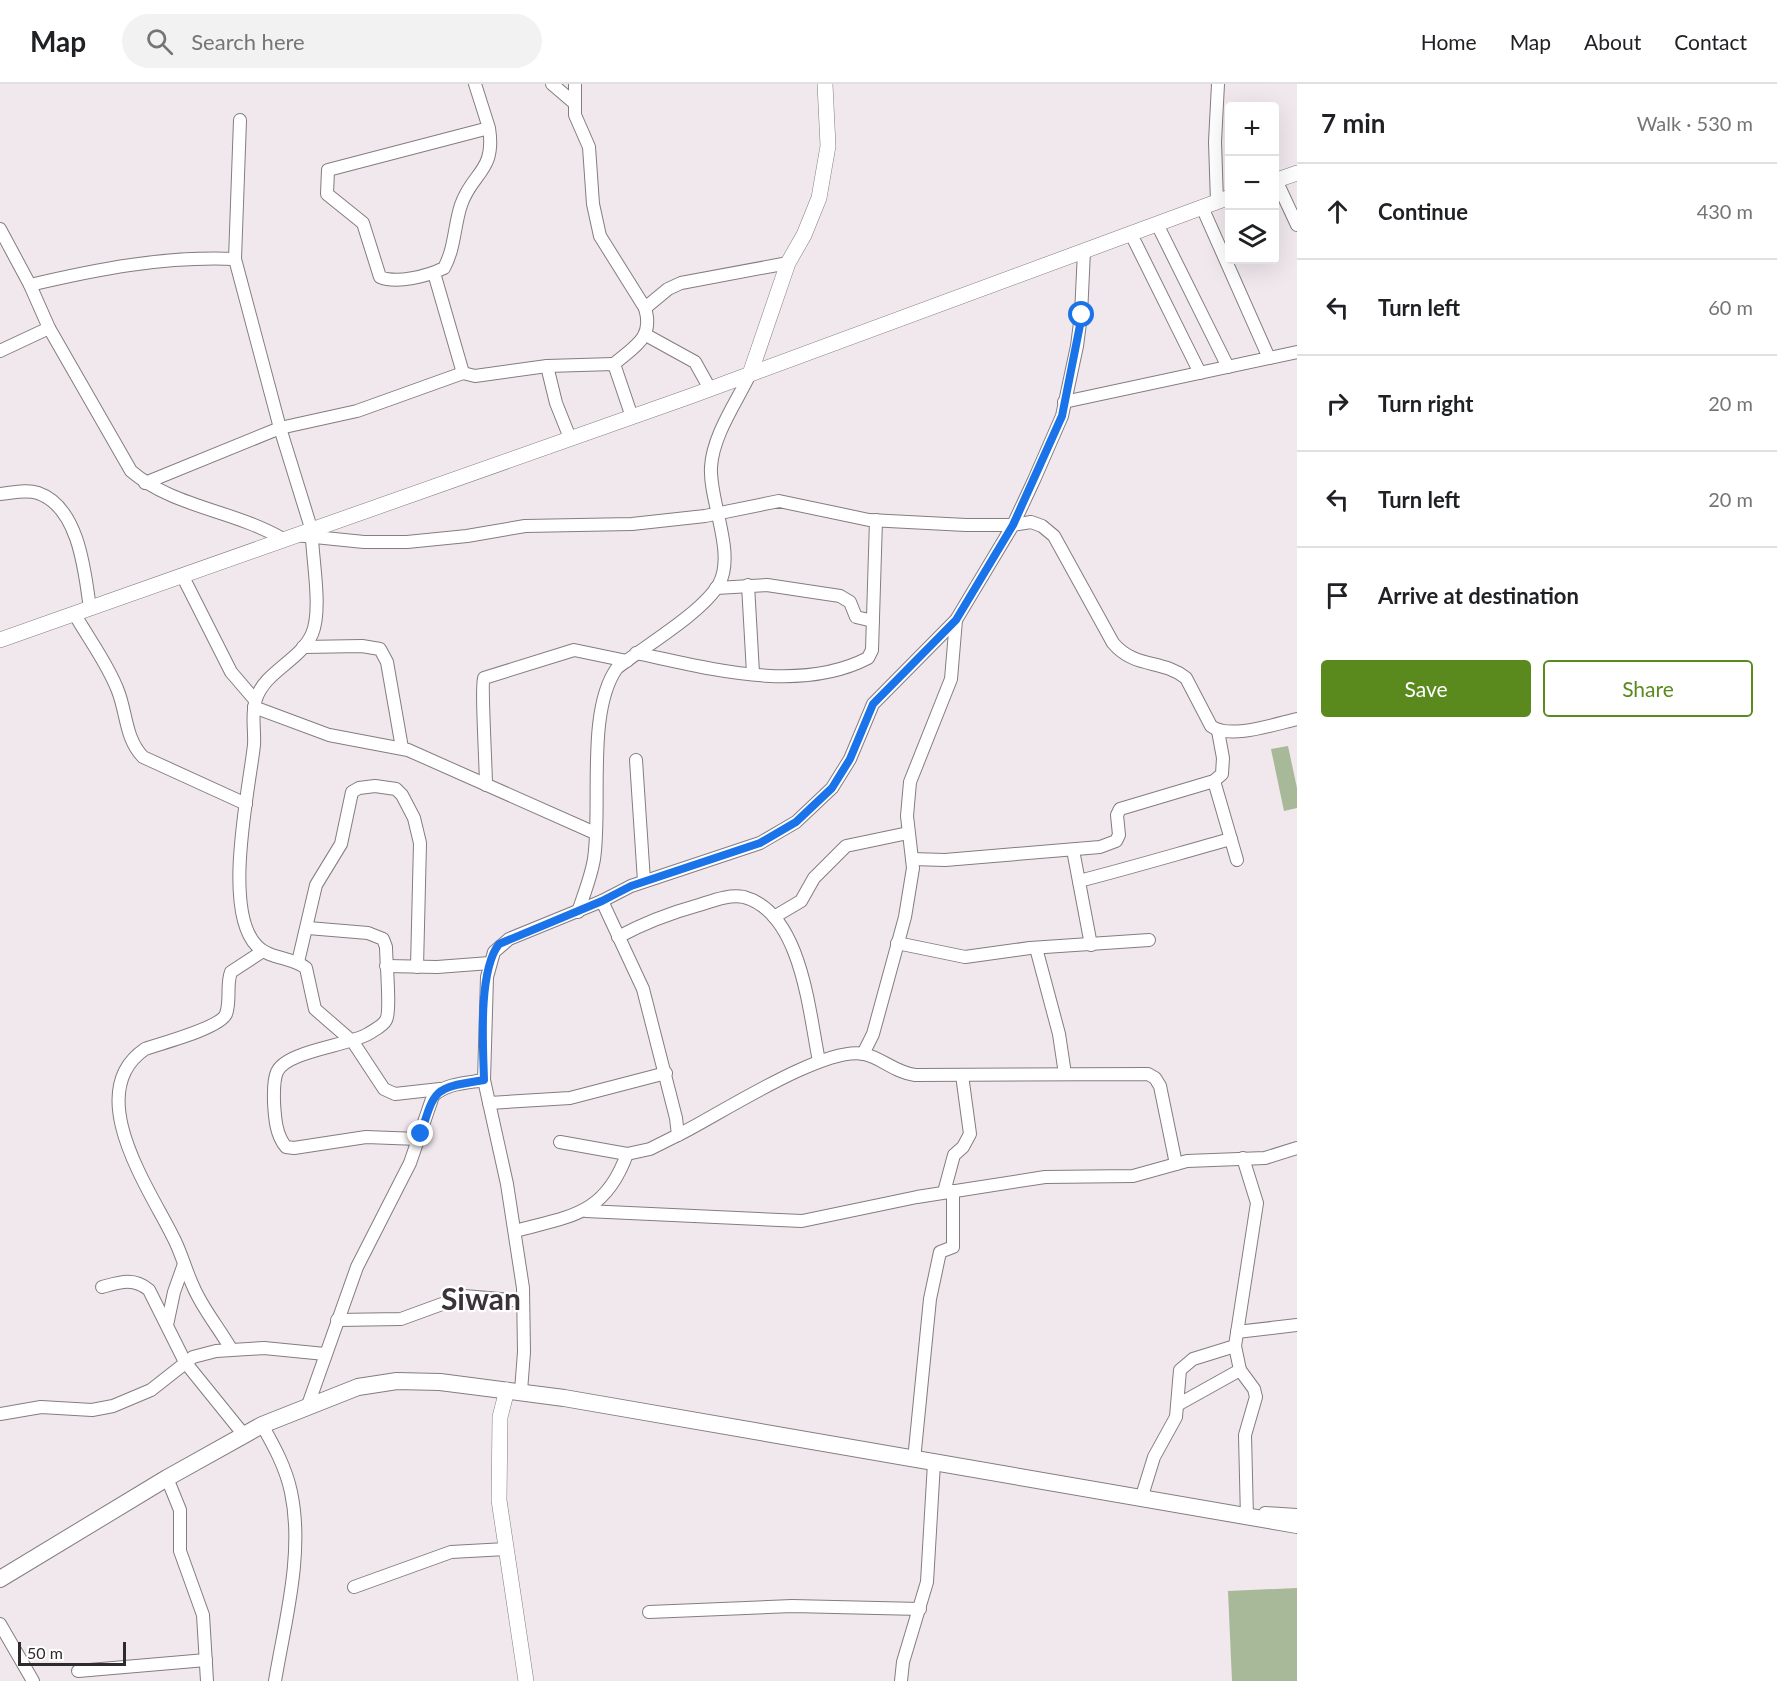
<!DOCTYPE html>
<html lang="en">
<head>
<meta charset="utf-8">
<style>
  body { margin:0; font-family:Lato,sans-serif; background:#f2f2f2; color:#202124 }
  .controls { position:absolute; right:18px; top:18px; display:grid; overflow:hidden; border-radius:6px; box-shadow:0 6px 24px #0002 }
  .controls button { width:54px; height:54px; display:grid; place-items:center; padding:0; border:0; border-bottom:2px solid #e0e0e0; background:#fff; color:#202124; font:30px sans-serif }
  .scale { position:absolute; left:18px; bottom:15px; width:108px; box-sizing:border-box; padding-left:6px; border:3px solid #2e2b2d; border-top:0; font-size:16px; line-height:21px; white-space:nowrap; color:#2e2b2d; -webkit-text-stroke:4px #fff; paint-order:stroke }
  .stop { position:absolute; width:18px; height:18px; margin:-14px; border:4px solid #1a73e8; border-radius:50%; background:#fff }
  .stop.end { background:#1a73e8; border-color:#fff; box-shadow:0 2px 6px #0008 }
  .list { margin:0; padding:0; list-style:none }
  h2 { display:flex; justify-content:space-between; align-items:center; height:78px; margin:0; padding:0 24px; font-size:26px }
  h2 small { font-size:20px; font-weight:400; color:#757577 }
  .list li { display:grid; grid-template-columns:39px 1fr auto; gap:18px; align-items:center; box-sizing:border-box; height:96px; padding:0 24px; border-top:2px solid #e0e0e0 }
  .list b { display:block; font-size:22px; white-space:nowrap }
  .list em { font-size:20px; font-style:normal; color:#757577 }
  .actions { display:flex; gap:12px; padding:18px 24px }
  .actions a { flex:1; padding:14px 0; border:2px solid #5a8a1e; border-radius:6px; text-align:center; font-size:21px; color:#5a8a1e }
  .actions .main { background:#5a8a1e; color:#fff }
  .icon { flex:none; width:33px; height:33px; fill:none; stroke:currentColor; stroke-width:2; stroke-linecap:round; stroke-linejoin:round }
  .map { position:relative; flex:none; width:1297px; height:1597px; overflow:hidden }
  header { display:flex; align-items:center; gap:36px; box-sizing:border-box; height:84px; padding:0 30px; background:#fff; border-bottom:2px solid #e0e0e0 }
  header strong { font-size:28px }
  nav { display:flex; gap:33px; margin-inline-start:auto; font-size:21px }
  .search { width:420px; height:54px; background:#f2f2f2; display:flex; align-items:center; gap:15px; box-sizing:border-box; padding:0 21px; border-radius:33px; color:#757577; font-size:22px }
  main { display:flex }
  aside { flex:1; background:#fff }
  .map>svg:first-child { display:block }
</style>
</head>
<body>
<header>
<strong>Map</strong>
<div class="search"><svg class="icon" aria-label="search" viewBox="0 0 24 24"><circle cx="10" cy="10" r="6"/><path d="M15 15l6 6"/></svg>Search here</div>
<nav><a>Home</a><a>Map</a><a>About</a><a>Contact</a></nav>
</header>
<main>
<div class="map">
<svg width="1297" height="1597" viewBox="0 0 1297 1597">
  <rect width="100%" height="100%" fill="#f0e8ed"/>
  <g fill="#a7b998">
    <polygon points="1288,662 1297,704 1297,724 1284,727 1271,665"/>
    <polygon points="1297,1504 1297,1597 1232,1597 1228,1507"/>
  </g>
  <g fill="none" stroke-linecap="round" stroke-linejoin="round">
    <defs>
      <g id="minor">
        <path d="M 475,0 L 489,44 L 328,86 L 327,110 L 363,139 L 380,193 C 397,200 428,192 444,184 C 455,164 454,142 461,121 C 472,88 496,88 489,44"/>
        <polyline points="552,0 573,18"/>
        <polyline points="575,0 575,31 589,63 593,120 600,152 645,224 668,205 681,199 788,179"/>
        <polyline points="240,36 235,175 280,344 311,444"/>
        <polyline points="1276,96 1297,141"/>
        <polyline points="1217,118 1215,58 1218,0"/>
        <polyline points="1202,123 1269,274"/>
        <polyline points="1157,140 1228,283"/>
        <path d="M 0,145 L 30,201 L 49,244 L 131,387 C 173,423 233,426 283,455"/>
        <polyline points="1131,150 1200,289"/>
        <polyline points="434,189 463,289 475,292 547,282 614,280 632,333"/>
        <path d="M 30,201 C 98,185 164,172 235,175"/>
        <polyline points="646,251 695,278 710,305"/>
        <polyline points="0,267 49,244"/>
        <path d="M 614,280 C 635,262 654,254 645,224"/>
        <polyline points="547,282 556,319 570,354"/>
        <polyline points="1064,318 1297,268"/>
        <polyline points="145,399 280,344 357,327 463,289"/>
        <path d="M 0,410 C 12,409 26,405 38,409 C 79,423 85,488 90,525"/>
        <path d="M 295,451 L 364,458 L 407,458 L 467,452 L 525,442 L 632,440 L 705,432 L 779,417 L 869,436 L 966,441 L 1013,441 L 1031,438 L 1042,442 L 1054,452 L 1113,559 C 1135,585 1162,575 1186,594 L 1211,642 C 1229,656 1275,640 1297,635"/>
        <path d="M 312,454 C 313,479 322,527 312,550 C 300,577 265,587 256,615 C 251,629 255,646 254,661 C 249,706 222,827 257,862 C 269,875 292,873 306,884 L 315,925 L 353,958 L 384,1005 L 395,1010 L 440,1005"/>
        <polyline points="182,491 231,588 255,616"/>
        <polyline points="748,501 753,589"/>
        <polyline points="716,504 767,501 840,512 850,518 856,533 873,537"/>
        <path d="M 74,529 C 88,554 108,580 118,607 C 127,630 125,654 143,673 L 246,720"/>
        <polyline points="303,563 362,562 380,565 387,578 402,664"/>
        <path d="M 636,569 C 708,584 799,610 868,574 L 872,566 L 876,436"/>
        <polyline points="254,623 329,651 408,666 595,749"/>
        <polyline points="636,676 644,797"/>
        <polyline points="1214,697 1237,776"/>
        <path d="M 486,701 C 486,686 481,599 484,594 L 574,566 L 627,577"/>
        <polyline points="1073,766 1091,861"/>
        <polyline points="912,775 945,776 1100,763 1116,757 1119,751 1117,731 1120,725 1214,697 1222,690 1223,674 1218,647"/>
        <path d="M 1079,797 C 1130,784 1180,769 1231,755"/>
        <polyline points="602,817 643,905 676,1034 678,1051 650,1065 627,1070"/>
        <path d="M 578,828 C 584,810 591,793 594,775 C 602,722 586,627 617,584 C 645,562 702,529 719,500 C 736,469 709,417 711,383 C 713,351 736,319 750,290"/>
        <polyline points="774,833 801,817 814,794 846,762 908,749"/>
        <path d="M 308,844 L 368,849 L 383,855 L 386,863 C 386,876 391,928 386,936 C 383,942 374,946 368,950 C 347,962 286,967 277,988 C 273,997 274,1009 274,1019 C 275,1035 276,1051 286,1063 L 294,1064 L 366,1053 L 419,1055"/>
        <path d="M 618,853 C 644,839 670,829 699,821 C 712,817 729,810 744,813 C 802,829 809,929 819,977"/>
        <polyline points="897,859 965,873 1030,864 1149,856"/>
        <polyline points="1036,864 1059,950 1065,990"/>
        <polyline points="298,878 316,801 341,760 352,708 359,704 375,702 396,705 402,711 414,734 420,759 417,883"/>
        <polyline points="386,882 437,883 490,879"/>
        <polyline points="863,970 873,950 905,833 913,784 907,732 910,698 951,595 956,536"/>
        <polyline points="489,1019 570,1014 666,989"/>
        <path d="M 678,1051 C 717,1032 824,961 864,970 C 882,974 894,988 915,991 L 1148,990 L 1155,994 L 1160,1002 L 1176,1080"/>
        <polyline points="1243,1074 1257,1119 1235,1262 1240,1286 1254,1305 1256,1313 1245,1351 1247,1434"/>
        <polyline points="944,1108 954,1071 963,1063 970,1050 962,991"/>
        <polyline points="586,1127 802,1137 917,1113 1045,1093 1133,1092 1187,1077 1265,1074 1297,1064"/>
        <path d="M 515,1147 C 571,1132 605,1131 627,1070 L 560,1058"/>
        <path d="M 102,1203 C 120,1198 134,1193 149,1206 L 185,1278 L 244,1351"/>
        <polyline points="337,1236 401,1235 464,1212 523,1217"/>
        <polyline points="167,1241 174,1208 184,1180"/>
        <polyline points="1237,1248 1297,1241"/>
        <path d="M 231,1265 C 219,1244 202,1224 193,1202 C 185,1185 181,1167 172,1151 C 148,1103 82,1008 145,965 C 162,959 220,944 226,930 C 231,916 226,901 231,888 L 263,867"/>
        <polyline points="521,1307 524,1268 523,1204 507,1100 484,996 487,893 494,868 509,855 602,817 631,802 760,759 796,738 832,704 850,675 873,620 956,536 1013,441 1034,396 1062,332 1077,262 1081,231 1084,167"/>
        <polyline points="1179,1320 1240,1286"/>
        <path d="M 308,1321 L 357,1183 L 410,1079 L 433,1012 C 446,999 467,999 484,996"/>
        <polyline points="0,1330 41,1323 92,1326 113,1322 151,1306 193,1273 216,1267 264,1264 325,1270"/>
        <path d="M 262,1341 C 274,1362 286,1384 291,1408 C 304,1469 285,1537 275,1597"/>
        <polyline points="914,1376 930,1215 940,1168 953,1163 953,1107"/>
        <polyline points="167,1394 180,1426 180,1467 203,1531 207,1597"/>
        <polyline points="1141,1415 1154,1373 1176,1333 1180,1286 1193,1275 1235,1262"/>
        <polyline points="1265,1429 1297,1431"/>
        <polyline points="354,1503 451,1468 506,1465"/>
        <polyline points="649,1528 792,1522 920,1525"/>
        <polyline points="0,1540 33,1597"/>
        <polyline points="78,1587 206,1576"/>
        <polyline points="901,1597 903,1578 927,1498 934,1379"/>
      </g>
      <g id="tertiary">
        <polyline points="1274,97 1297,89"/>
        <polyline points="750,290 788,179 804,151 819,114 828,62 825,0"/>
        <polyline points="0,556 691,312 1230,113"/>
        <polyline points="507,1306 500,1333 499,1416 526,1597"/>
      </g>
      <polyline id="secondary" points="0,1495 167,1394 262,1341 358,1303 397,1297 440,1298 564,1314 1297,1441"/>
    </defs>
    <use href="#minor" stroke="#847c81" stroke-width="14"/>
    <use href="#tertiary" stroke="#847c81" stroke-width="16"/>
    <use href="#secondary" stroke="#847c81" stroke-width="18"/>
    <use href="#minor" stroke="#fff" stroke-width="12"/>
    <use href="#tertiary" stroke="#fff" stroke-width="15"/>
    <use href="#secondary" stroke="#fff" stroke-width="16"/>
  </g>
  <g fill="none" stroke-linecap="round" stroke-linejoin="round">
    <path stroke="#1a73e8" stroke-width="8" d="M 421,1050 C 435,1002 436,1004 484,996 C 483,962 478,887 499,860 L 602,817 L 631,802 L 760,759 L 796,738 L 832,704 L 850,675 L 873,620 L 956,536 L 1013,441 L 1062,332 L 1082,231"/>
  </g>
  <g text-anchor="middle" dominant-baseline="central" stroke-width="4.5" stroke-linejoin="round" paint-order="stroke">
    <g font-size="30" font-weight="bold" fill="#3a3438" stroke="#fff">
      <text x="481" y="1214">Siwan</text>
    </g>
  </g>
</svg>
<div class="controls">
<button>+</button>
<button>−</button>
<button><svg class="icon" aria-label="layers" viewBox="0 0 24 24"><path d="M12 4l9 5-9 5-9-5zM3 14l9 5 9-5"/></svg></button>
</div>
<div class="scale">50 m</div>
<div class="stop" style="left:1082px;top:231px"></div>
<div class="stop end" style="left:421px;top:1050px"></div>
</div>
<aside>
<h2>7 min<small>Walk · 530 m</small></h2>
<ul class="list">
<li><svg class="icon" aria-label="ahead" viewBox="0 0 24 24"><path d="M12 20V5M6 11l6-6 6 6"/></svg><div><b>Continue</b></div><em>430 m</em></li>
<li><svg class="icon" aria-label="left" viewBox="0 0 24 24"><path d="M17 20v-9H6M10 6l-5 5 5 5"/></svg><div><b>Turn left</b></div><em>60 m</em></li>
<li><svg class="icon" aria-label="right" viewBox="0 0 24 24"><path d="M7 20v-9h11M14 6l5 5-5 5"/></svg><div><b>Turn right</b></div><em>20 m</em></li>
<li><svg class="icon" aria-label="left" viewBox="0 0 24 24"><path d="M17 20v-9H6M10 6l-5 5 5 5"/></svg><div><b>Turn left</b></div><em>20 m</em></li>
<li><svg class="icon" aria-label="arrive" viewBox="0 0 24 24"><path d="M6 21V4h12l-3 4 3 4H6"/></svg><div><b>Arrive at destination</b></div></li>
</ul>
<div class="actions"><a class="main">Save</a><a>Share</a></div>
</aside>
</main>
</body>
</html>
